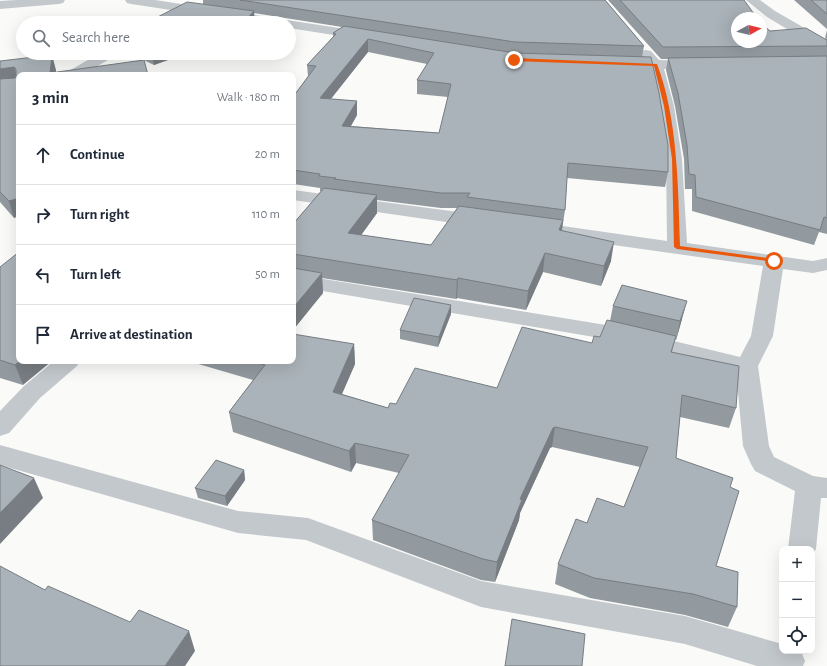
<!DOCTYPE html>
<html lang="en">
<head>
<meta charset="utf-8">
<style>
  body { margin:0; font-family:"Alegreya Sans",sans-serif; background:#f6f6f7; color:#1f2937 }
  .controls { position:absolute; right:12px; bottom:12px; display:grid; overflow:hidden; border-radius:8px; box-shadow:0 4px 16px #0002 }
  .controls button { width:36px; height:36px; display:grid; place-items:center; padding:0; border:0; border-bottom:1px solid #e0e1e3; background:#fff; color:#1f2937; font:20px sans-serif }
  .compass { position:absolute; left:731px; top:12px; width:36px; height:36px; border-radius:50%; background:#fff; box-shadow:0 4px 16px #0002; rotate:82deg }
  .stop { position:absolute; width:12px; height:12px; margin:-9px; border:3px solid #ea580c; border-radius:50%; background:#fff }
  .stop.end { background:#ea580c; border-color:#fff; box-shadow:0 1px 4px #0008 }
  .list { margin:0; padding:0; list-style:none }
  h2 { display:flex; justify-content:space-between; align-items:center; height:52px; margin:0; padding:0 16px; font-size:17px }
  h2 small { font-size:13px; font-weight:400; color:#747a83 }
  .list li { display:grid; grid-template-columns:26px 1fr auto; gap:12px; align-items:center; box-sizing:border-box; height:60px; padding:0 16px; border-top:1px solid #e0e1e3 }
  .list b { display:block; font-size:15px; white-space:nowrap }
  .list em { font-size:13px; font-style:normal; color:#747a83 }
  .icon { flex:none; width:22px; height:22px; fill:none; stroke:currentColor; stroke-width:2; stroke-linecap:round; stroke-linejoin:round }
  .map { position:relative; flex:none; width:827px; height:666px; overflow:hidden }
  .search { position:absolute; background:#fff; box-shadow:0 4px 16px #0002; left:16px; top:16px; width:280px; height:44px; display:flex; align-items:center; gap:10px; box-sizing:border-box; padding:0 14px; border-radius:22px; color:#747a83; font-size:15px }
  .panel { position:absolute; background:#fff; box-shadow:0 4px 16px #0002; left:16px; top:72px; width:280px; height:292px; border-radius:8px }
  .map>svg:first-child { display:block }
</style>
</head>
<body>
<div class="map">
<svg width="827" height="666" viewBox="0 0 827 666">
  <rect width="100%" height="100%" fill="#fafaf8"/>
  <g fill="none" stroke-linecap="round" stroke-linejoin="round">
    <g fill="#c3c8cc" fill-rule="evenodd">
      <polygon points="16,0 65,0 63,3 59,4 0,9 0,1"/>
      <polygon points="125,0 155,0 365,32 370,33 372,36 370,39 365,40 289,28 289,23 258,23 131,4 127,3"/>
      <polygon points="746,0 760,0 775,11 827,41 827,51 822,50 767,17"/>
      <polygon points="646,50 651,51 659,60 697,61 702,62 704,65 702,68 697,69 664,69 674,106 682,159 687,243 813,261 827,258 827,270 813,273 783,269 773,336 758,366 769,446 774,457 813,476 827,478 827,498 821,498 816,549 812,557 812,549 788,549 795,491 755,471 751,464 743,446 736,371 612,340 293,286 293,274 612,326 740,357 751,336 763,266 549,236 542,234 540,230 542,226 549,224 667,241 666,159 658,106 650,69 618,67 616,64 618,61 644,60 639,54 641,51"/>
      <polygon points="100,53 117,53 115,56 82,75 65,75 67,72"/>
      <polygon points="293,190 481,215 488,217 490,221 488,225 481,227 293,200"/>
      <polygon points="54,361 80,361 77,366 40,398 9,433 0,436 0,411 24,386"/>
      <polygon points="0,445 238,511 308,518 481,581 685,616 782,644 782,651 801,651 805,661 803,666 757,666 685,644 481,607 306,540 238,533 0,465"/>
    </g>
  </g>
  <g fill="#929a9f" fill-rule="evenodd">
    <path d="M 203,0 L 605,0 L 644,46 L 642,57 L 668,172 L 665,187 L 567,178 L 565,210 L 562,230 L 611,261 L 601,286 L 543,272 L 526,310 L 457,298 L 456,299 L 322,278 L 323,293 L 293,330 L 293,224 L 321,191 L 320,191 L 320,188 L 293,184 L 293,97 L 308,76 L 307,65 L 333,37 L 333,33 L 342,27 L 254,13 L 203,4 ZM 368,52 L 427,64 L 417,80 L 417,94 L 448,97 L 439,133 L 351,126 L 357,115 L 357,101 L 331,99 ZM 377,200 L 441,208 L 457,208 L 431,245 L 361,235 L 377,213 Z"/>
    <polygon points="608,0 744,0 737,18 770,31 827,39 825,38 827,30 827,234 819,232 814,245 692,211 692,189 685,189 684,159 675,106 666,70 668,59 661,59"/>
    <polygon points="794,0 827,0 827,29"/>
    <polygon points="129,53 229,53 223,60 179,56 154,65"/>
    <polygon points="0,61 56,70 55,73 14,218 0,202"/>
    <polygon points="0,267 23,385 0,378"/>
    <polygon points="613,306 682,319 676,340 675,340 672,352 736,408 729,428 680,417 676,458 730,487 716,566 737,607 728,627 685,615 590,598 555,584 558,564 587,523 624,507 640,467 552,447 550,448 520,513 519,520 495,582 481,580 373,540 372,520 399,473 356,463 351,472 233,432 229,412 253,380 188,361 293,361 354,344 355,364 342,394 388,408 396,404 497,388 592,343 600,337 610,321"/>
    <polygon points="451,314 438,347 400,339 400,330"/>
    <polygon points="244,470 245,480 227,506 198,498 195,488"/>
  </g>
  <g fill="#777d82">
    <polygon points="254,11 255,23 243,23"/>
    <polygon points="368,39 368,52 321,111 320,98"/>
    <polygon points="151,53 178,53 179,56 154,65"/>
    <polygon points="222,53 229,53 223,60"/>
    <polygon points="52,55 56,70 55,75 50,73"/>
    <polygon points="14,67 19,82 0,84 0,69"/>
    <polygon points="357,101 357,115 343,140 342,126"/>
    <polygon points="377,195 377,213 349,252 348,233"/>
    <polygon points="19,198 19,216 14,218 9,201"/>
    <polygon points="563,220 561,239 559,230"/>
    <polygon points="614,242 611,261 601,286 604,266"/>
    <polygon points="545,253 543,272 526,310 528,291"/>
    <polygon points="322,273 323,293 293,330 293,308"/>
    <polygon points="458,278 457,298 456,299 457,280"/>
    <polygon points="687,301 682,319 676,340 680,321"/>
    <polygon points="451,305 451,314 438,347 439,337"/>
    <polygon points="354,344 355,364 334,412 333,392"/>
    <polygon points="20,361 52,361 23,385 15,365"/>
    <polygon points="555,427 552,447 550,448 520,513 519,520 495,582 497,562 520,499 553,428"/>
    <polygon points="355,443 356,463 351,472 349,451"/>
    <polygon points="244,470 245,480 227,506 225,496"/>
    <polygon points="34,478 43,498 0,544 0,513"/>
    <polygon points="189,631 195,651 185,666 165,666"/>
  </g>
  <g fill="#aab3b9" stroke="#777d82" fill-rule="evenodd">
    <polygon points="240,0 605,0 644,46 515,42"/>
    <polygon points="620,0 744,0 757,18 737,18 737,42 761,42 761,23 770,31 806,28 825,39 827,40 827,46 663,47"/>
    <polygon points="811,0 827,0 827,14"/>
    <polygon points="187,2 254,11 243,23 146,23"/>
    <path d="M 344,26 L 515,53 L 651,57 L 659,93 L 668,145 L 668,172 L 568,163 L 565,210 L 467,197 L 470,193 L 441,193 L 334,179 L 336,178 L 319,176 L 320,174 L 293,170 L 293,97 L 316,66 L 307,65 L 336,34 L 333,33 ZM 368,39 L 434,53 L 417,80 L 451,84 L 439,133 L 342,126 L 357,101 L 320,98 Z"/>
    <polygon points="52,55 50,73 144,60 148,75 19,75 19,198 9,201 0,192 0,79 15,78 16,76 16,69 14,67 0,69 0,61"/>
    <polygon points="827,56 827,218 824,217 820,230 696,197 695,175 689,174 687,145 678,93 668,58"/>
    <polygon points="324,188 377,195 348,233 431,245 459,206 563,220 559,230 614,242 604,266 545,253 528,291 458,278 457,280 293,254 293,224"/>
    <polygon points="19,252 19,361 20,361 15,365 0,360 0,267"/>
    <polygon points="293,268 322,273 293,308"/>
    <polygon points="622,285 687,301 680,321 613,306"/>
    <polygon points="414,298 451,305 439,337 400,330"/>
    <polygon points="607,320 616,322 676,336 671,352 739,366 736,408 682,395 676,458 733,478 730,487 739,491 716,566 738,572 737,607 693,594 594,578 558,564 576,519 587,523 597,498 624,507 648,447 555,427 553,428 520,499 522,500 497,562 483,559 372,520 409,455 355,443 349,451 229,412 265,365 252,361 293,361 293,334 354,344 333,392 388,408 390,403 396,404 415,368 497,388 522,327 592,343 594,336 600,337"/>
    <polygon points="216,460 244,470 225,496 195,488"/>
    <polygon points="0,465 34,478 0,513"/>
    <polygon points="0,566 45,590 48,586 130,622 139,610 189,631 165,666 0,666"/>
    <polygon points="512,619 585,634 582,666 505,666"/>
  </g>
  <path fill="#ea580c" d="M 514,58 L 657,64 C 678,119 678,188 680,246 L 774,259 L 777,261 L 776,262 L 677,249 L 674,247 L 672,159 L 664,106 L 654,66 L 512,61 Z"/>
</svg>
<div class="controls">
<button>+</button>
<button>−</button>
<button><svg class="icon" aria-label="locate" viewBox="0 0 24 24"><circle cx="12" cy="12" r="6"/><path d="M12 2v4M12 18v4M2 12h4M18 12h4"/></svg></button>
</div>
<svg class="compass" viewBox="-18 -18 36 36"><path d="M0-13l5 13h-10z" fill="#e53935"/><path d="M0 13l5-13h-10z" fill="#747a83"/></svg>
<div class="stop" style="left:774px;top:261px"></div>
<div class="stop end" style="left:514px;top:60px"></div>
<div class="search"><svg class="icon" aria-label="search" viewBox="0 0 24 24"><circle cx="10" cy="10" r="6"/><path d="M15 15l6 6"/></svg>Search here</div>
<section class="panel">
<h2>3 min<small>Walk · 180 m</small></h2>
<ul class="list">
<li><svg class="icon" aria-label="ahead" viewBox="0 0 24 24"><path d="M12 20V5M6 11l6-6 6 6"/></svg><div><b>Continue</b></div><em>20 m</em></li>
<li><svg class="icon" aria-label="right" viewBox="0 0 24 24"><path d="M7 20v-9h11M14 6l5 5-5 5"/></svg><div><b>Turn right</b></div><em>110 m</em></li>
<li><svg class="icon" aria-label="left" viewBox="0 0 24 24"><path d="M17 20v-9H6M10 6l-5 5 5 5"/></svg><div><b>Turn left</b></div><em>50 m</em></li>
<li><svg class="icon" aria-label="arrive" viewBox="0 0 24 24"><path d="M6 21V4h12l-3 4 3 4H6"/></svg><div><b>Arrive at destination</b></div></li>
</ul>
</section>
</div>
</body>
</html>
